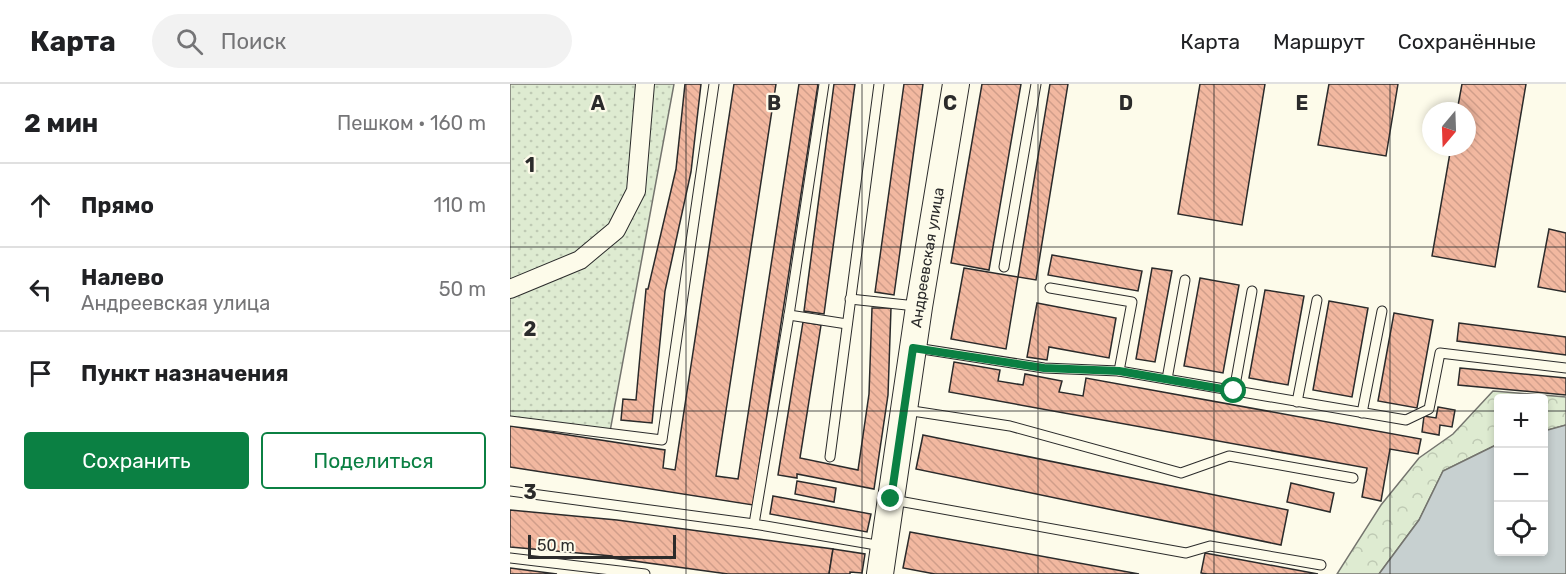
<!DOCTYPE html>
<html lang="ru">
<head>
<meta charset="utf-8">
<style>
  body { margin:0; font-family:Rubik,sans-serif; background:#f2f2f2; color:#202124 }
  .controls { position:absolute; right:18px; bottom:18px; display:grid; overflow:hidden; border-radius:6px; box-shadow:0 3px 9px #0003 }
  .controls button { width:54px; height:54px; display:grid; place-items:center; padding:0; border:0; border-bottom:2px solid #e0e0e0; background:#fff; color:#202124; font:30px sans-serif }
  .compass { position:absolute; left:912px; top:18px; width:54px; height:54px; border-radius:50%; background:#fff; box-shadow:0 3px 9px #0003; rotate:199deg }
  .scale { position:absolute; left:18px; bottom:15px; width:148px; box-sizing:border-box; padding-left:6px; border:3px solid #2b2b2b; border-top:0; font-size:16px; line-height:21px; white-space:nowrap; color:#2b2b2b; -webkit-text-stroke:4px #fdfbea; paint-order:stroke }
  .stop { position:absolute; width:18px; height:18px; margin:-14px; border:4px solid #0b8043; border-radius:50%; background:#fff }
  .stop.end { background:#0b8043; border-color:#fff; box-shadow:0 2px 6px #0008 }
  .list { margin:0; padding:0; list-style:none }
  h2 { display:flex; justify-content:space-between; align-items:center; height:78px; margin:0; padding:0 24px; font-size:26px }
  h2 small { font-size:20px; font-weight:400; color:#757577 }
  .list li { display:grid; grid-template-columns:39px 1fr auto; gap:18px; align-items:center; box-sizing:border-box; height:84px; padding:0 24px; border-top:2px solid #e0e0e0 }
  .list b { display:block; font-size:22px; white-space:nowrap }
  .list p { margin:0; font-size:20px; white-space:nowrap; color:#757577 }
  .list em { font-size:20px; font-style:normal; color:#757577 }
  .actions { display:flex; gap:12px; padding:18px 24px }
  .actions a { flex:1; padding:14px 0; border:2px solid #0b8043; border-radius:6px; text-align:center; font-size:21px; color:#0b8043 }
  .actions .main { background:#0b8043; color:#fff }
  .icon { flex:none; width:33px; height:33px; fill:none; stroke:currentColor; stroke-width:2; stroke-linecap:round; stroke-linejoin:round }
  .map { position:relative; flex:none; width:1056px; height:490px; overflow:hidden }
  header { display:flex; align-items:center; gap:36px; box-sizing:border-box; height:84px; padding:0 30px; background:#fff; border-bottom:2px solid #e0e0e0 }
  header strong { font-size:28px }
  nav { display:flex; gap:33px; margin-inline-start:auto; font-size:21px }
  .search { width:420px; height:54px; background:#f2f2f2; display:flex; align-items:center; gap:15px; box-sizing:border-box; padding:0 21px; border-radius:33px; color:#757577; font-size:22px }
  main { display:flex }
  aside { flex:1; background:#fff }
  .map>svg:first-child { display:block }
</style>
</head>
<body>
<header>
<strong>Карта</strong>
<div class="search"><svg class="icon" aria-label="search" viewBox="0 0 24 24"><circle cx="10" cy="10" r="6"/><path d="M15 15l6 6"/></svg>Поиск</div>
<nav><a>Карта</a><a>Маршрут</a><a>Сохранённые</a></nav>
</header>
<main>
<aside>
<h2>2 мин<small>Пешком · 160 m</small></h2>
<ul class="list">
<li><svg class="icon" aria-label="ahead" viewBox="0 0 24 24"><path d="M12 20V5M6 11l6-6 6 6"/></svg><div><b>Прямо</b></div><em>110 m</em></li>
<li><svg class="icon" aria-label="left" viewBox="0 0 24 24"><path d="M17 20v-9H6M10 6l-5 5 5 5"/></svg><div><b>Налево</b><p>Андреевская улица</p></div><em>50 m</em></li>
<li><svg class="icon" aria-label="arrive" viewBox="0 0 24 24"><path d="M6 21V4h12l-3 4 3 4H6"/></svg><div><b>Пункт назначения</b></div></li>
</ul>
<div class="actions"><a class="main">Сохранить</a><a>Поделиться</a></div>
</aside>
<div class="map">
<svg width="1056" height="490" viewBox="0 0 1056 490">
  <defs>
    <pattern id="grass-dots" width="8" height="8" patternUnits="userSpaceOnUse" patternTransform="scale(1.5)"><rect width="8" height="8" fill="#deebd1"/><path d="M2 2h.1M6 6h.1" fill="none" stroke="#bfcab4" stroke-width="1.8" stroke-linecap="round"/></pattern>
    <pattern id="forest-crowns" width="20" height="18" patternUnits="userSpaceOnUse" patternTransform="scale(1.5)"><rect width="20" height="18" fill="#deebd1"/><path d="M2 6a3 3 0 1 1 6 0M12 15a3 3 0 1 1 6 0" fill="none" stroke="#bfcab4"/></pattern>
    <pattern id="building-back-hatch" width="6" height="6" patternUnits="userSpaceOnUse" patternTransform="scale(1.5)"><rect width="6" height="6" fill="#f2b8a0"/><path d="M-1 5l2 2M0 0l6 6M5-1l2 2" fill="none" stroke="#d09e8a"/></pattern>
  </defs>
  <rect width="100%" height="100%" fill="#fdfbea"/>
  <polygon fill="url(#grass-dots)" stroke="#74746e" stroke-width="1.5" points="0,0 164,0 99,353 0,339"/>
  <polygon fill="url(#forest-crowns)" stroke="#74746e" stroke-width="1.5" points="983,307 1056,313 1056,341 1034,347 1034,314 988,314 988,360 933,387 909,436 869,490 827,490 871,421 909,374 943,350"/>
  <polygon fill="#c7d0d0" stroke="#74746e" stroke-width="1.5" points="1056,341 1056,490 869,490 909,436 933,387 988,360 988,468 1034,468 1034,347"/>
  <g fill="url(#building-back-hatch)" stroke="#2b2b2b" stroke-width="1.5">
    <polygon points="175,0 191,0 181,88 155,207 142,339 111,336 113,315 126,316 136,205 138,205 166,85"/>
    <polygon points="224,0 266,0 206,392 228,395 289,0 308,0 243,421 0,383 0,342 155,366 153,384 165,386"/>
    <polygon points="324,0 345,0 314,230 294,227"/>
    <polygon points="394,0 413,0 384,211 365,208"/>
    <polygon points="472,0 511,0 479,186 441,179"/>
    <polygon points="540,0 558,0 526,196 508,193"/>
    <polygon points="690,0 755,0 732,141 668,130"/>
    <polygon points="819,0 888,0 876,72 808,61"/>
    <polygon points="952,0 1016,0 985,183 922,172 941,63 957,63 957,27 947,27"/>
    <polygon points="1039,145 1056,149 1056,208 1028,203"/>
    <polygon points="542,171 632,187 628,207 538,191"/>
    <polygon points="454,184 508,193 496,265 441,255"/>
    <polygon points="642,184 662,187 645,278 626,275"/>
    <polygon points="690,194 729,201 713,289 674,282"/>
    <polygon points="755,206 794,212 778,301 739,294"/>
    <polygon points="819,217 858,224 842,313 803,306"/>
    <polygon points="527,219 606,234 599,274 539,263 537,276 517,273"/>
    <polygon points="362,224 381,224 378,311 364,405 287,390 287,394 268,391 293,238 311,241 290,374 348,386 359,310"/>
    <polygon points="884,229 923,236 907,324 868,317"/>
    <polygon points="949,239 1056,253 1056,271 947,257"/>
    <polygon points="444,278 490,286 488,297 513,301 515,290 552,297 549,308 573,312 576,294 911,355 908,370 880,365 871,417 852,413 857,384 439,308"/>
    <polygon points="950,284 1056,294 1056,311 948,301"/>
    <polygon points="928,323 945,326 942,343 930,341 929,351 912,348 914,332 926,334"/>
    <polygon points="413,351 778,426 771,461 406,385"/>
    <polygon points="287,397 326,404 324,418 285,410"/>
    <polygon points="781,399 824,409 820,428 777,418"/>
    <polygon points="263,412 361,430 357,448 260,430"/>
    <polygon points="0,426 107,436 323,465 319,490 218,490 102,474 102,472 0,463"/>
    <polygon points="400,448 629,490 425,490 393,484"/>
    <polygon points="323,465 355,470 352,489 340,488 340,490 319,490"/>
    <polygon points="695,469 808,490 697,490 691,489"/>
    <polygon points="0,484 47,490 0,490"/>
  </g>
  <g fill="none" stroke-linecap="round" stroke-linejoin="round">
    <defs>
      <g id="lane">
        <polyline points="314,0 279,231 244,440 372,462"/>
        <polyline points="494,183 526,0"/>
        <polyline points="540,204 622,218 609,287"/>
        <polyline points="340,215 406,222"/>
        <polyline points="279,231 337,240"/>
        <polyline points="406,264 534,284 609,287 896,336 919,325 930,269 1056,284"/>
        <polyline points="657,295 675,196"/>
        <polyline points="724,307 742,207"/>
        <polyline points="787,318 807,216"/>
        <polyline points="396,326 500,342 671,389 719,372 843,394"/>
        <polyline points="852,329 872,227"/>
        <polyline points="0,337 152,356 204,0"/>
        <polyline points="320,373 369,0"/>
        <polyline points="0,407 244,440"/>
        <polyline points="383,416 676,469 700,462 811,481"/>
        <polyline points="0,474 135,490"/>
      </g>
      <polyline id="street" points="0,205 70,176 106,146 126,107 135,0"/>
      <g id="secondary">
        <path id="s1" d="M 370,490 L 409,223 L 446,0"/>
      </g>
    </defs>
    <use href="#lane" stroke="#2b2b2b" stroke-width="11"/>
    <use href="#street" stroke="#2b2b2b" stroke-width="20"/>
    <use href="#secondary" stroke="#2b2b2b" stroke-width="28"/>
    <use href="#lane" stroke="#fdfbea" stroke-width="9"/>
    <use href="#street" stroke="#fdfbea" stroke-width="18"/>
    <use href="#secondary" stroke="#fdfbea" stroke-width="26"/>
  </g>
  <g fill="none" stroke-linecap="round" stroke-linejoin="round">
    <polyline stroke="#0b8043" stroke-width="8" points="381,415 403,264 534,284 609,287 724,307"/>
  </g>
  <path fill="none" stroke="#2b2b2b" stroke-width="1.5" stroke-opacity="0.55" d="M 176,0 L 176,490M 352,0 L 352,490M 528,0 L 528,490M 704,0 L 704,490M 880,0 L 880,490M 0,163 L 1056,163M 0,327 L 988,327M 1034,327 L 1056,327"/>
  <g text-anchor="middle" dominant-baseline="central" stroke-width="4.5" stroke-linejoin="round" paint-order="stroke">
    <g font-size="15" fill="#2b2b2b" stroke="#fdfbea">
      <text stroke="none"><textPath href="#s1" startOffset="320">Андреевская улица</textPath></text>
    </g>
  </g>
  <g font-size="20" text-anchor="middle" font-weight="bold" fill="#2b2b2b" stroke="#fdfbea" stroke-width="4.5" stroke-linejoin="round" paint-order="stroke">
    <text x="88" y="26">A</text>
    <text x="264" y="26">B</text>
    <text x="440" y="26">C</text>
    <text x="616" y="26">D</text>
    <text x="792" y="26">E</text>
    <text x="20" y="88">1</text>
    <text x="20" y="252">2</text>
    <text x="20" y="415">3</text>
  </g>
</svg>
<div class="controls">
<button>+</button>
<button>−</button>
<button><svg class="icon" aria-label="locate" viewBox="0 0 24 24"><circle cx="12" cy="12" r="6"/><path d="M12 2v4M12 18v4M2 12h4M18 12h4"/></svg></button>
</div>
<svg class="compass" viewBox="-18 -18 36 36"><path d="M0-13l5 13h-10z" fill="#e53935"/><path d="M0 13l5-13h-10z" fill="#757577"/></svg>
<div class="scale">50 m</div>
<div class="stop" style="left:724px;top:307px"></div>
<div class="stop end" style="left:381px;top:415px"></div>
</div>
</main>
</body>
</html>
